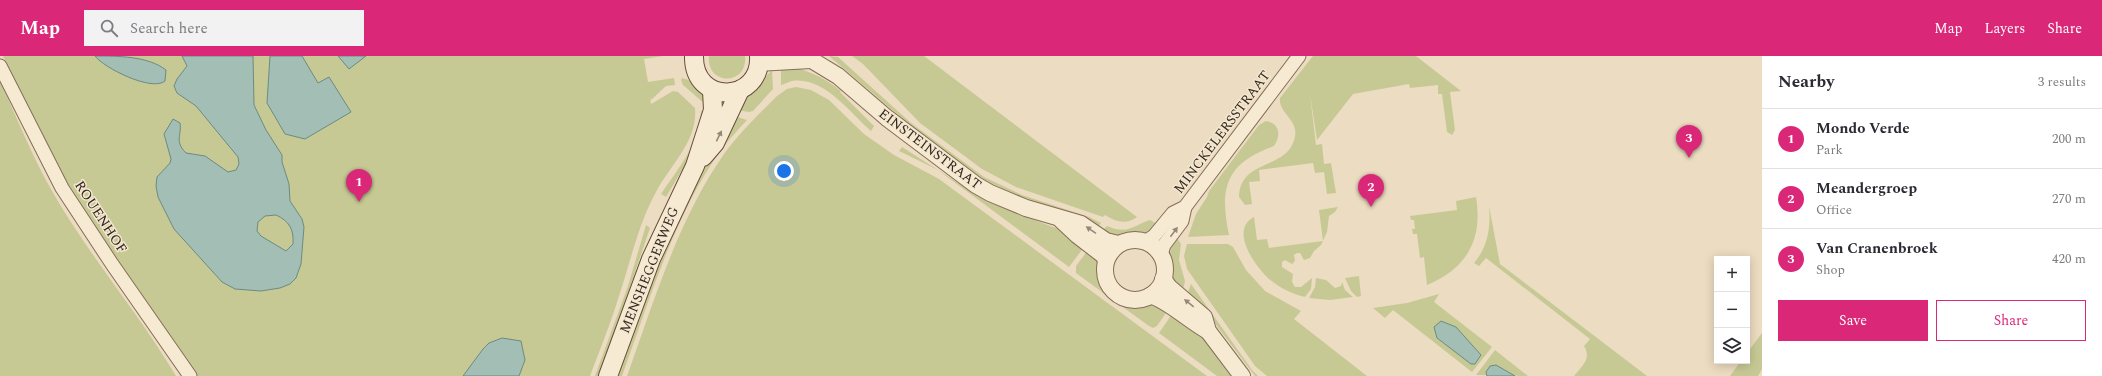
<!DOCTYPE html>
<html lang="en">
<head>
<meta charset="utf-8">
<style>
  body { margin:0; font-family:Spectral,serif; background:#f2f2f3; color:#2b2b33 }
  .controls { position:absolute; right:12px; bottom:12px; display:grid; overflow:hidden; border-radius:0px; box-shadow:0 2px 10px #0003 }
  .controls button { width:36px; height:36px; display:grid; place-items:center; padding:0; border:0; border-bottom:1px solid #e1e1e2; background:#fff; color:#2b2b33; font:20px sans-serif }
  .you { position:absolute; left:784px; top:115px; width:14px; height:14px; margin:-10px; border:3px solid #fff; border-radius:50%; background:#1a73e8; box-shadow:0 0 0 6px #1a73e833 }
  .badge { display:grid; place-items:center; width:26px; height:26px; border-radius:50%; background:#db2777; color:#fff; font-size:13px; font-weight:700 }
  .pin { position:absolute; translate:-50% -33px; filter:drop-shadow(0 1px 2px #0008) }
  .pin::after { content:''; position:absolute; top:21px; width:14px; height:12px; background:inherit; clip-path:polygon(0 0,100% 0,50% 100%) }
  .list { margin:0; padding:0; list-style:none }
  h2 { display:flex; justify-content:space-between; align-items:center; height:52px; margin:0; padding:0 16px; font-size:17px }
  h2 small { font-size:13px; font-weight:400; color:#7c7c81 }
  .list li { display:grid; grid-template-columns:26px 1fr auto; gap:12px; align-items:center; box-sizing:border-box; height:60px; padding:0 16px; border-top:1px solid #e1e1e2 }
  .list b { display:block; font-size:15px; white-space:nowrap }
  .list p { margin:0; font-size:13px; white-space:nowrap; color:#7c7c81 }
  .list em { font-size:13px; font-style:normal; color:#7c7c81 }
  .actions { display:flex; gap:8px; padding:12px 16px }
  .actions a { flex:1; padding:9px 0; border:1px solid #db2777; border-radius:0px; text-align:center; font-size:14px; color:#db2777 }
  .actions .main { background:#db2777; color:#fff }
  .icon { flex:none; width:22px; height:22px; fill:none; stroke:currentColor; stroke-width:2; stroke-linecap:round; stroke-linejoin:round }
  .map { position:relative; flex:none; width:1762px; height:320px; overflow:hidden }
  header { display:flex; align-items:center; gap:24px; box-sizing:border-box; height:56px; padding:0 20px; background:#db2777; color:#fff }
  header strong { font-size:19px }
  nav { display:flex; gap:22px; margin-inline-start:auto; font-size:14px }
  .search { width:280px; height:36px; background:#f2f2f3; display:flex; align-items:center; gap:10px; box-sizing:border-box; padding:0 14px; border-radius:0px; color:#7c7c81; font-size:15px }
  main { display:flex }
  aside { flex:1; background:#fff }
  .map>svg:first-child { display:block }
</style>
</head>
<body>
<header>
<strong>Map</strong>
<div class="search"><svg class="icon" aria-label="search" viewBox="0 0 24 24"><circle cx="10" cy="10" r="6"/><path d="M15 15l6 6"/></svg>Search here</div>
<nav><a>Map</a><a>Layers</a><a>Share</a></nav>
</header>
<main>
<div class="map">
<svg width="1762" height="320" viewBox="0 0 1762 320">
  <rect width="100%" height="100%" fill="#ecdcc1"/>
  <g fill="#c7c995">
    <path d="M 3,0 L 663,0 L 644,3 L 648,26 L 674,22 L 675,29 L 666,30 L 651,44 L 650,40 L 651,48 L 673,35 L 678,36 L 695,52 C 698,85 670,109 656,136 C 638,169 631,204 619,240 C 611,267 600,293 590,320 L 196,320 L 78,149 L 51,101 Z"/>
    <path d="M 709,0 L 745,0 C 748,30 706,30 709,0 Z"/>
    <polygon points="829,0 838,1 911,67 984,121 1022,139 1089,161 1101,167 1098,171 1068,157 1015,139 986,125 913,72"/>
    <path d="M 852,0 L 924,0 L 1137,161 C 1126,169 1116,166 1105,159 L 1103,161 L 1016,131 L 982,113 L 920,67 L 863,8 Z"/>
    <path d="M 1313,0 L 1416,0 L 1461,35 L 1450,36 L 1455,74 L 1452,79 L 1447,76 L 1442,38 L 1438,38 L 1438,29 L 1410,32 L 1409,28 L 1353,38 L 1317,84 L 1310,38 L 1316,89 L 1322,88 L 1324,108 L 1331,107 L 1336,137 L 1327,138 L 1324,116 L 1315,117 L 1313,107 L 1259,114 L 1260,125 L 1249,126 L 1252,148 L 1245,149 L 1239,141 C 1240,104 1283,113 1293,87 C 1303,64 1278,59 1280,42 Z"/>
    <path d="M 781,10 C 805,12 822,20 841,35 L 840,36 L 874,70 L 871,75 C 850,57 824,20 792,25 C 788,26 785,28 781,29 Z"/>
    <polygon points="772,14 773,33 753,55 749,56 737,54 737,50"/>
    <path d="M 682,22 C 696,25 705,35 706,49 L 683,29 L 681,24 Z"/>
    <path d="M 0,25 C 17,62 32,100 52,135 C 89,200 138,256 176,320 L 0,320 Z"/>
    <path d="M 796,31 L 811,34 L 829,44 L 864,78 L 894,99 L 939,123 L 1207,320 L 627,320 C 654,245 678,164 724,98 C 739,77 759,58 777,40 L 787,33 Z"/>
    <path d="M 701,55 L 708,56 L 688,104 L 666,141 L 661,138 C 678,113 700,87 701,55 Z"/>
    <path d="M 734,60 L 747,64 C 738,74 729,83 721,94 C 674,159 649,246 622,320 L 617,320 L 666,191 L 699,121 Z"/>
    <path d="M 1266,65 C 1280,67 1281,80 1274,90 C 1265,94 1256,97 1249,102 C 1220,120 1223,150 1229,179 L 1188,181 L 1196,158 L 1207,141 L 1209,135 L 1259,69 Z"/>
    <polygon points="902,91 985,144 1015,157 1056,172 1084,191 1069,211 938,114 899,95"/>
    <path d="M 1476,141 C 1483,184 1467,212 1427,229 L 1424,201 L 1420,202 L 1417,178 L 1413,178 L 1412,173 L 1415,173 L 1414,164 L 1411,164 L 1410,160 L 1457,154 L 1456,145 Z"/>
    <path d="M 1489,150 L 1500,208 L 1647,320 L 1574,320 C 1582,310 1592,303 1584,290 L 1590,283 L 1486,202 L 1479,210 L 1474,207 C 1488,191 1491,170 1489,150 Z"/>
    <path d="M 1338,151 L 1335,156 L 1329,160 L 1327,176 L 1321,189 L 1314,195 L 1310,202 L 1304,204 L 1300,197 L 1297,197 L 1294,199 L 1295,205 L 1292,208 L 1285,204 L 1282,206 L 1282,211 L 1293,218 L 1292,226 L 1295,231 L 1301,231 L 1312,222 L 1311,233 L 1305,241 C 1292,238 1280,232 1269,223 C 1255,210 1229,174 1254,161 L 1257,184 L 1267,183 L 1269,192 L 1323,185 L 1319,154 Z"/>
    <path d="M 1150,164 L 1157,168 C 1145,184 1119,183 1103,174 L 1107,170 C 1128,179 1132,170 1150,164 Z"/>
    <polygon points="646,169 650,172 600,320 595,320 628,230"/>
    <path d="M 1177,182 L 1181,188 L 1179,204 L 1185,225 L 1183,234 C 1168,223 1164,198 1177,182 Z"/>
    <polygon points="1187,188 1228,188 1233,191 1246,214 1265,235 1301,255 1294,263 1367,320 1267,320 1255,310 1187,213 1184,200"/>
    <polygon points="1088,194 1099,206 1105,231 1115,242 1129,249 1152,248 1168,254 1157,270 1153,272 1149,270 1076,217 1076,210"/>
    <polygon points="1359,220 1361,240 1357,241 1351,235 1345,222"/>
    <polygon points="1316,222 1326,224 1335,232 1341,230 1342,226 1345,234 1353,241 1330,244 1309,242 1315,231"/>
    <polygon points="1191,228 1252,314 1258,320 1255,320 1210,261 1187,239"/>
    <polygon points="1439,238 1434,246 1492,291 1472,316 1393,254 1385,262 1373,252 1407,247"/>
    <polygon points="1172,258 1194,273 1205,284 1232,320 1217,320 1159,277"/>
    <polygon points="1762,277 1762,313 1758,320 1730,320 1741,305 1747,305 1747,297"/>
    <polygon points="1495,294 1528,320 1476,319"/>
  </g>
  <g fill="#a3beb4" stroke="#6b8b81" fill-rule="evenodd">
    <path d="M 95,0 C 118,0 148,0 166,14 L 165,25 C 152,36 104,12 95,0 Z"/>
    <path d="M 182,0 L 253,0 L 254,49 L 266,74 L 282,99 L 282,106 L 289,128 L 290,145 L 302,163 L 304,171 L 301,208 L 296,222 L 290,228 L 280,232 L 261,235 L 235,233 L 222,226 L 174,173 L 158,141 L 156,130 L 157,121 L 170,107 L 171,103 L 164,78 L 173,63 L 180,67 C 182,79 174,85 186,97 L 205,100 L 228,116 L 236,114 L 239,108 L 238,101 L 196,50 L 177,37 L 174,30 L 177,23 L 187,10 ZM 276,159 C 289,165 294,173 293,188 L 286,195 L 261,180 L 257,175 L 258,166 L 265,160 Z"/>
    <polygon points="270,0 302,0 318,27 329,21 351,56 305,83 285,78 267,47"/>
    <polygon points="338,0 366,0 349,13"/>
    <polygon points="1441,265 1456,271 1481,299 1475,308 1471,308 1437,282 1434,271"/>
    <polygon points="502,282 521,285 525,304 519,320 463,320 483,293 489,287"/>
    <polygon points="1496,309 1515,320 1487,320 1486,316 1490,310"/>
  </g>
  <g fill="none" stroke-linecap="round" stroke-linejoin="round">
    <defs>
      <g id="minor">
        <polyline points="0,10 62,132 112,208 190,320"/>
        <polyline points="1145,186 1154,180 1173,157 1185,151 1299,0"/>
        <polyline points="1161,199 1164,189 1182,165 1185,151"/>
      </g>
      <g id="tertiary">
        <polyline points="805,0 838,20 887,62 976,129 990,137 1026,152 1081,168 1106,185 1118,188"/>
        <polyline points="759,7 811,4"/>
        <polyline points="1061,164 1077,179 1103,199 1106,204"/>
        <circle cx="1135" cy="214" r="30"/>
        <polyline points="1163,223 1169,231 1204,261 1208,275 1242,320"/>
        <path d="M 1150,240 C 1162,240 1194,268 1208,275"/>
      </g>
      <g id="secondary">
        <path d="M 694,0 C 693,50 762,47 759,0"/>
        <polyline points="703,101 715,87 740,34"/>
        <polyline points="608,320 651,203 695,110 713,54 712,34"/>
      </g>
    </defs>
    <use href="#minor" stroke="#846d59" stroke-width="15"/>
    <use href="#tertiary" stroke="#846d59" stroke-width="18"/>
    <use href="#secondary" stroke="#664e3d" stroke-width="20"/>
    <use href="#minor" stroke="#f7ead3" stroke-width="13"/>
    <use href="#tertiary" stroke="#f7ead3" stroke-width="16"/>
    <use href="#secondary" stroke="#f7ead3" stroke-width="18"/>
  </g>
  <defs><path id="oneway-solid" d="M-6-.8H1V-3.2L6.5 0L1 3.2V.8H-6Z"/></defs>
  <g fill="#968878">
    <use href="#oneway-solid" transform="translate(719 80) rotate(-64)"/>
    <use href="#oneway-solid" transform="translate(1091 174) rotate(-146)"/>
    <use href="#oneway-solid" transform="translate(1174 176) rotate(-53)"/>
    <use href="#oneway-solid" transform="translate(1189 247) rotate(-141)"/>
  </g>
  <g text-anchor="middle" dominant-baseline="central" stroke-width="3" stroke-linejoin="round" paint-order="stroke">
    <g font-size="14" fill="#34271d" stroke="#f3e7d0">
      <text transform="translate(1222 76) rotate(-53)">MINCKELERSSTRAAT</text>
      <text transform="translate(930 93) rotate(37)">EINSTEINSTRAAT</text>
      <text transform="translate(101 161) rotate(57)">ROUENHOF</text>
      <text transform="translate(649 214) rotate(-68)">MENSHEGGERWEG</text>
    </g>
  </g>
</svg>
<div class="controls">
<button>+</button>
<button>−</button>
<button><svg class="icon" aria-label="layers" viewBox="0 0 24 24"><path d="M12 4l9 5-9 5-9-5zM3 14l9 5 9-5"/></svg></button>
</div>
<div class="you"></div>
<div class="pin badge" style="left:359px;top:146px">1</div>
<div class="pin badge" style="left:1371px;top:151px">2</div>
<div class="pin badge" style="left:1689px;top:102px">3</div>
</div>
<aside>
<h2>Nearby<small>3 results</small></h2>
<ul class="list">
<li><span class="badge">1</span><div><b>Mondo Verde</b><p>Park</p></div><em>200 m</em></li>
<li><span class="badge">2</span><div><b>Meandergroep</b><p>Office</p></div><em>270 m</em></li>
<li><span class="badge">3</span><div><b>Van Cranenbroek</b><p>Shop</p></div><em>420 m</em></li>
</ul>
<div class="actions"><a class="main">Save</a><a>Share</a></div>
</aside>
</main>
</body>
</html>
